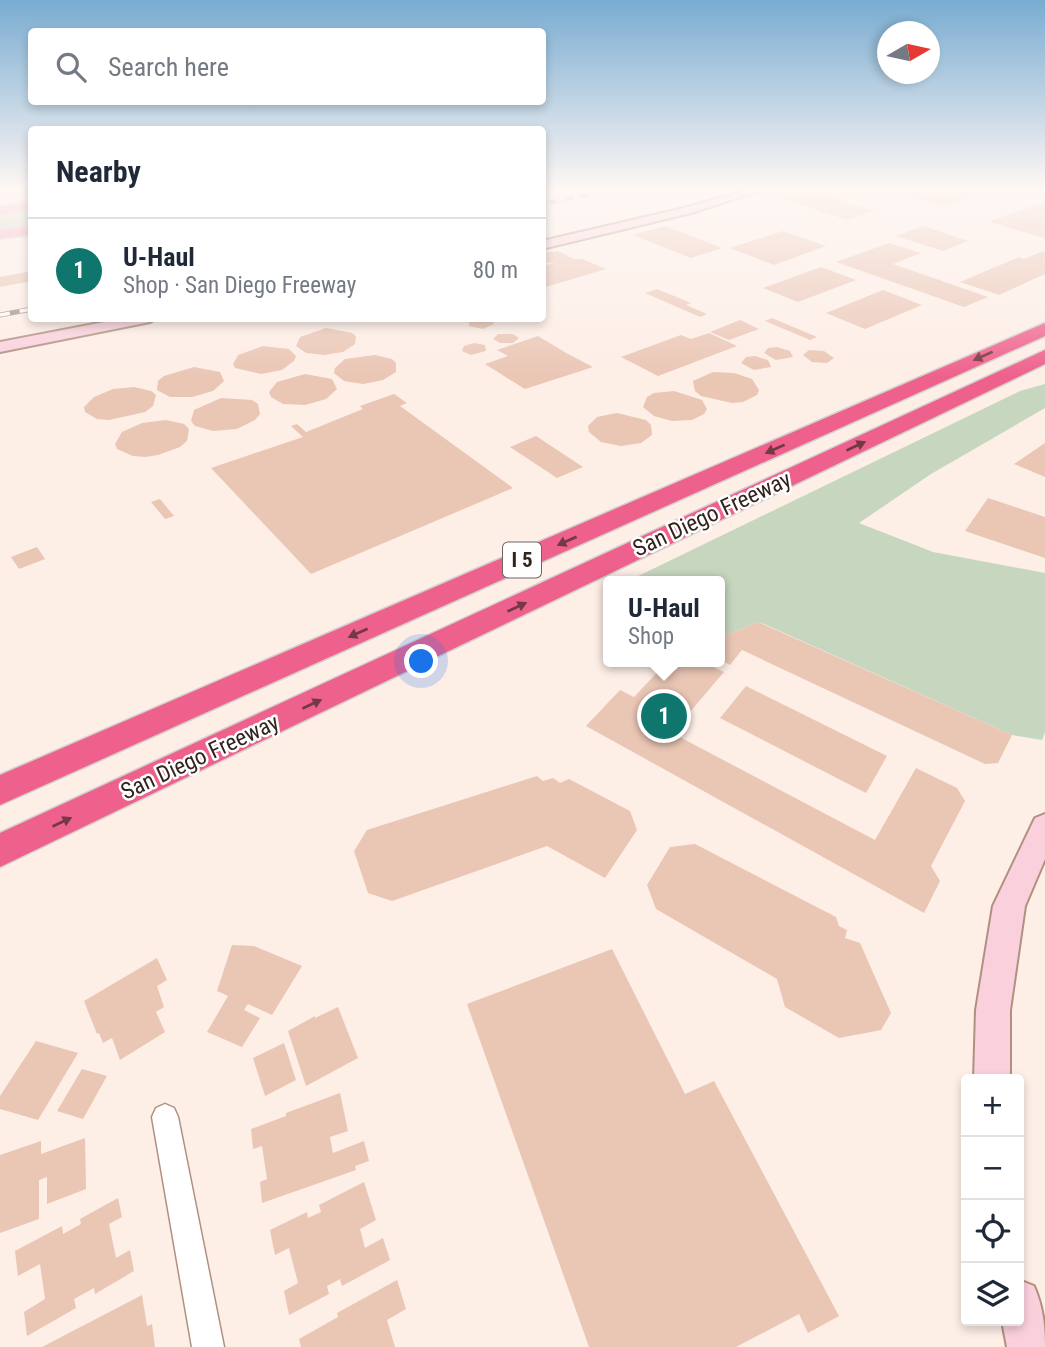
<!DOCTYPE html>
<html lang="en">
<head>
<meta charset="utf-8">
<style>
  body { margin:0; font-family:"Roboto Condensed",sans-serif; background:#f2f2f3; color:#1f2937 }
  .controls { position:absolute; right:21px; bottom:21px; display:grid; overflow:hidden; border-radius:7px; box-shadow:0 4px 10px #0003 }
  .controls button { width:63px; height:63px; display:grid; place-items:center; padding:0; border:0; border-bottom:2px solid #e0e1e3; background:#fff; color:#1f2937; font:35px sans-serif }
  .compass { position:absolute; left:877px; top:21px; width:63px; height:63px; border-radius:50%; background:#fff; box-shadow:0 4px 10px #0003; rotate:81deg }
  .you { position:absolute; left:422px; top:662px; width:24px; height:24px; margin:-18px; border:5px solid #fff; border-radius:50%; background:#1a73e8; box-shadow:0 0 0 10px #1a73e833 }
  .badge { display:grid; place-items:center; width:46px; height:46px; border-radius:50%; background:#0f766e; color:#fff; font-size:23px; font-weight:700 }
  .pin { position:absolute; translate:-50% -50%; border:4px solid #fff; box-shadow:0 2px 7px #0006 }
  .popup { position:absolute; left:603px; top:576px; width:122px; height:91px; box-sizing:border-box; display:grid; place-content:center; border-radius:7px; background:#fff; filter:drop-shadow(0 2px 5px #0005); font-size:23px; white-space:nowrap; color:#747a83 }
  .popup b { font-size:26px; color:#1f2937 }
  .popup::after { content:''; position:absolute; left:50%; top:100%; margin-left:-14px; border:14px solid transparent; border-top-color:#fff }
  .list { margin:0; padding:0; list-style:none }
  h2 { display:flex; justify-content:space-between; align-items:center; height:91px; margin:0; padding:0 28px; font-size:30px }
  h2 small { font-size:23px; font-weight:400; color:#747a83 }
  .list li { display:grid; grid-template-columns:46px 1fr auto; gap:21px; align-items:center; box-sizing:border-box; height:105px; padding:0 28px; border-top:2px solid #e0e1e3 }
  .list b { display:block; font-size:26px; white-space:nowrap }
  .list p { margin:0; font-size:23px; white-space:nowrap; color:#747a83 }
  .list em { font-size:23px; font-style:normal; color:#747a83 }
  .icon { flex:none; width:38px; height:38px; fill:none; stroke:currentColor; stroke-width:2; stroke-linecap:round; stroke-linejoin:round }
  .map { position:relative; flex:none; width:1045px; height:1347px; overflow:hidden }
  .search { position:absolute; background:#fff; box-shadow:0 4px 10px #0003; left:28px; top:28px; width:518px; height:77px; display:flex; align-items:center; gap:18px; box-sizing:border-box; padding:0 24px; border-radius:7px; color:#747a83; font-size:26px }
  .panel { position:absolute; background:#fff; box-shadow:0 4px 10px #0003; left:28px; top:126px; width:518px; height:196px; border-radius:7px }
  .map>svg:first-child { display:block }
</style>
</head>
<body>
<div class="map">
<svg width="1045" height="1347" viewBox="0 0 1045 1347">
  <rect width="100%" height="100%" fill="#fdeee6"/>
  <g fill="#c7d7bf">
    <polygon points="31,207 31,226 0,231 0,213"/>
    <polygon points="1045,384 1045,408 931,474 859,523 933,552 1045,573 1045,732 1042,740 1012,735 764,624 758,622 720,638 720,581 628,581 1020,391"/>
  </g>
  <g fill="#eac6b5">
    <polygon points="875,189 990,189 945,206"/>
    <polygon points="807,190 874,211 847,220 780,198"/>
    <polygon points="1045,201 1045,238 989,222"/>
    <polygon points="665,226 722,248 691,258 633,235"/>
    <polygon points="923,226 968,241 943,251 896,236"/>
    <polygon points="783,231 826,246 774,265 730,248"/>
    <polygon points="889,243 921,253 893,264 988,297 964,307 836,262"/>
    <polygon points="558,251 574,259 582,259 606,269 542,288 542,271 545,270 542,266 555,263 542,262 542,253"/>
    <polygon points="1043,251 1045,252 1045,274 999,295 960,282 1019,257 1024,259"/>
    <polygon points="821,267 856,280 798,302 763,288"/>
    <polygon points="32,271 32,281 0,287 0,277"/>
    <polygon points="657,289 691,303 686,305 707,314 700,317 645,293"/>
    <polygon points="883,290 922,305 865,329 826,313"/>
    <polygon points="478,318 489,319 494,324 483,329 469,326 469,322"/>
    <polygon points="772,318 817,337 810,340 765,321"/>
    <polygon points="740,320 759,329 729,340 710,332"/>
    <polygon points="326,328 352,333 356,336 355,344 343,352 324,355 306,353 296,346 300,337"/>
    <polygon points="709,333 737,346 658,376 621,357 681,335 691,339"/>
    <polygon points="498,334 513,334 519,338 513,343 500,343 493,339"/>
    <polygon points="538,336 568,354 593,367 525,389 485,364 508,356 497,350"/>
    <polygon points="474,343 485,345 486,351 471,355 462,351 464,346"/>
    <polygon points="263,346 289,349 296,356 294,361 282,370 261,374 235,368 233,364 238,355"/>
    <polygon points="777,347 790,351 793,357 776,360 764,353 768,348"/>
    <polygon points="809,350 824,351 834,358 827,363 812,362 803,355"/>
    <polygon points="375,355 392,359 396,363 396,372 383,380 363,384 344,381 334,373 335,368 345,359"/>
    <polygon points="755,356 768,360 771,367 754,370 741,363 746,357"/>
    <polygon points="194,367 220,372 224,381 213,391 192,397 170,397 157,390 158,381 164,376"/>
    <polygon points="713,372 734,373 752,379 759,390 757,395 743,402 732,403 701,396 695,391 693,381"/>
    <polygon points="305,374 332,379 337,389 326,399 305,405 283,404 271,397 269,392 277,382"/>
    <polygon points="134,387 151,391 156,395 153,406 145,412 109,420 97,419 85,412 84,407 94,397 113,389"/>
    <polygon points="674,391 702,400 707,409 704,414 692,420 672,421 654,416 643,407 647,397 654,393"/>
    <polygon points="394,394 407,403 400,406 513,488 311,574 211,468 303,437 291,426 297,424 306,432 363,409 360,406"/>
    <polygon points="221,398 252,400 258,404 260,414 255,420 237,429 213,431 195,426 191,421 194,410"/>
    <polygon points="617,413 646,420 651,425 652,435 641,443 621,446 601,442 589,432 588,426 597,417"/>
    <polygon points="166,420 184,424 189,429 187,441 180,447 158,455 145,457 133,456 117,449 115,444 122,432 142,423"/>
    <polygon points="536,436 583,467 557,478 510,447"/>
    <polygon points="1045,443 1045,477 1014,464"/>
    <polygon points="988,498 1045,517 1045,558 965,531"/>
    <polygon points="160,499 174,516 165,519 151,502"/>
    <polygon points="37,547 45,559 19,569 11,557"/>
    <polygon points="758,622 1012,735 998,763 985,764 742,650 730,665 720,660 720,638"/>
    <polygon points="684,662 703,662 724,672 672,733 875,840 916,768 957,788 965,801 931,866 940,881 924,913 586,726 620,690 634,697 665,664 676,670"/>
    <polygon points="746,686 887,756 866,793 720,718"/>
    <polygon points="537,776 543,781 553,778 560,783 569,779 630,811 637,830 605,878 547,846 392,901 368,893 354,851 367,830"/>
    <polygon points="695,844 836,917 839,926 847,930 845,938 860,943 891,1013 881,1030 839,1038 785,1007 777,979 656,909 647,885 670,847"/>
    <polygon points="232,945 254,946 302,966 272,1015 248,1004 244,1010 260,1018 242,1047 207,1032 228,996 217,991"/>
    <polygon points="612,949 685,1094 714,1081 839,1316 808,1333 799,1314 736,1347 589,1347 467,1004"/>
    <polygon points="157,958 167,980 157,986 164,1007 156,1012 165,1032 120,1060 112,1038 103,1043 99,1033 97,1034 84,1001"/>
    <polygon points="338,1007 358,1058 306,1086 288,1031 315,1016 315,1018"/>
    <polygon points="36,1041 78,1053 38,1120 0,1109 0,1096"/>
    <polygon points="284,1043 296,1080 265,1096 253,1058"/>
    <polygon points="82,1069 107,1076 83,1119 57,1111"/>
    <polygon points="340,1093 348,1131 330,1137 333,1153 364,1141 369,1161 355,1166 356,1170 262,1203 260,1182 267,1179 262,1146 253,1149 251,1129 286,1116 286,1113"/>
    <polygon points="85,1138 86,1189 47,1204 47,1177 39,1180 39,1219 0,1233 0,1155 41,1141 41,1154"/>
    <polygon points="364,1182 376,1220 360,1229 365,1248 383,1238 390,1260 342,1286 340,1279 327,1286 329,1294 289,1315 284,1291 298,1283 289,1248 275,1255 270,1230 307,1212 308,1218 321,1212 319,1205"/>
    <polygon points="118,1198 122,1217 109,1224 116,1258 130,1250 134,1271 95,1294 94,1288 74,1299 76,1308 27,1336 24,1312 45,1299 40,1264 18,1276 15,1251 62,1226 63,1234 81,1224 80,1219"/>
    <polygon points="397,1280 406,1309 387,1320 395,1347 301,1347 299,1339 338,1317 337,1313"/>
    <polygon points="142,1295 147,1326 152,1324 155,1347 42,1347"/>
  </g>
  <g fill="none" stroke-linecap="round" stroke-linejoin="round">
    <defs>
      <polygon id="street" points="165,1104 174,1108 178,1117 224,1347 192,1347 152,1117 156,1108"/>
      <g id="secondary">
        <polygon points="750,189 765,189 691,213 542,249 542,241 684,208"/>
        <polygon points="125,318 157,318 150,322 0,352 0,342"/>
        <polygon points="1045,814 1045,859 1025,906 1010,1010 1010,1079 974,1079 976,1010 993,906 1035,818"/>
        <path d="M 1019,1280 L 1034,1286 C 1043,1307 1045,1325 1045,1347 L 1007,1347 L 1002,1321 L 1019,1321 Z"/>
      </g>
      <g id="primary">
        <polygon points="32,200 32,208 0,215 0,207"/>
        <polygon points="32,226 32,234 0,238 0,230"/>
      </g>
      <g id="highway">
        <polygon points="1045,323 1045,336 0,805 0,775"/>
        <polygon points="1045,350 1045,364 0,867 0,833"/>
      </g>
    </defs>
    <use href="#street" stroke="#b1907f" stroke-width="3"/>
    <use href="#secondary" stroke="#b1907f" stroke-width="4"/>
    <use href="#primary" stroke="#d2cfcd" stroke-width="4"/>
    <use href="#highway" stroke="#d2cfcd" stroke-width="3"/>
    <use href="#street" fill="#fff" fill-rule="evenodd"/>
    <use href="#secondary" fill="#fad0dd" fill-rule="evenodd"/>
    <use href="#primary" fill="#f5a0bb" fill-rule="evenodd"/>
    <use href="#highway" fill="#ee618d" fill-rule="evenodd"/>
    <defs>
      <polyline id="rail-far1" points="542,204 617,189"/>
      <polyline id="rail" points="0,315 32,309"/>
    </defs>
    <use href="#rail-far1" stroke="#9c8e86" stroke-width="3.5"/>
    <use href="#rail" stroke="#9c8e86" stroke-width="5"/>
    <use href="#rail-far1" stroke="#fefefe" stroke-width="2.5" stroke-dasharray="8" stroke-linecap="butt"/>
    <use href="#rail" stroke="#fefefe" stroke-width="3.5" stroke-dasharray="10" stroke-linecap="butt"/>
  </g>
  <defs><path id="oneway-solid" d="M-6-.8H1V-3.2L6.5 0L1 3.2V.8H-6Z" transform="scale(1.75)"/></defs>
  <g fill="#733944">
    <use href="#oneway-solid" transform="translate(983 356) rotate(156)"/>
    <use href="#oneway-solid" transform="translate(856 446) rotate(-25)"/>
    <use href="#oneway-solid" transform="translate(775 449) rotate(156)"/>
    <use href="#oneway-solid" transform="translate(567 541) rotate(156)"/>
    <use href="#oneway-solid" transform="translate(517 607) rotate(-25)"/>
    <use href="#oneway-solid" transform="translate(358 633) rotate(156)"/>
    <use href="#oneway-solid" transform="translate(312 704) rotate(-25)"/>
    <use href="#oneway-solid" transform="translate(62 822) rotate(-25)"/>
  </g>
  <linearGradient id="sky" x2="0" y2="1"><stop stop-color="#79acd1"/><stop offset="0.5" stop-color="#fef7f4"/><stop offset="1" stop-color="#fef7f4" stop-opacity="0"/></linearGradient>
  <rect width="1045" height="377" fill="url(#sky)"/>
  <g text-anchor="middle" dominant-baseline="central" stroke-width="5" stroke-linejoin="round" paint-order="stroke">
    <rect fill="#fefefe" stroke="#6e6560" stroke-width="2" x="503" y="542.5" width="38" height="35" rx="5"/>
    <g font-size="21" font-weight="bold" fill="#31241d">
      <text x="522" y="560">I 5</text>
    </g>
    <g font-size="23" fill="#31241d" stroke="#fefefe">
      <text transform="translate(712 514) rotate(-25)">San Diego Freeway</text>
      <text transform="translate(200 757) rotate(-25)">San Diego Freeway</text>
    </g>
  </g>
</svg>
<div class="controls">
<button>+</button>
<button>−</button>
<button><svg class="icon" aria-label="locate" viewBox="0 0 24 24"><circle cx="12" cy="12" r="6"/><path d="M12 2v4M12 18v4M2 12h4M18 12h4"/></svg></button>
<button><svg class="icon" aria-label="layers" viewBox="0 0 24 24"><path d="M12 4l9 5-9 5-9-5zM3 14l9 5 9-5"/></svg></button>
</div>
<svg class="compass" viewBox="-18 -18 36 36"><path d="M0-13l5 13h-10z" fill="#e53935"/><path d="M0 13l5-13h-10z" fill="#747a83"/></svg>
<div class="you"></div>
<div class="pin badge" style="left:664px;top:716px">1</div>
<div class="popup"><b>U-Haul</b>Shop</div>
<div class="search"><svg class="icon" aria-label="search" viewBox="0 0 24 24"><circle cx="10" cy="10" r="6"/><path d="M15 15l6 6"/></svg>Search here</div>
<section class="panel">
<h2>Nearby<small></small></h2>
<ul class="list">
<li><span class="badge">1</span><div><b>U-Haul</b><p>Shop · San Diego Freeway</p></div><em>80 m</em></li>
</ul>
</section>
</div>
</body>
</html>
